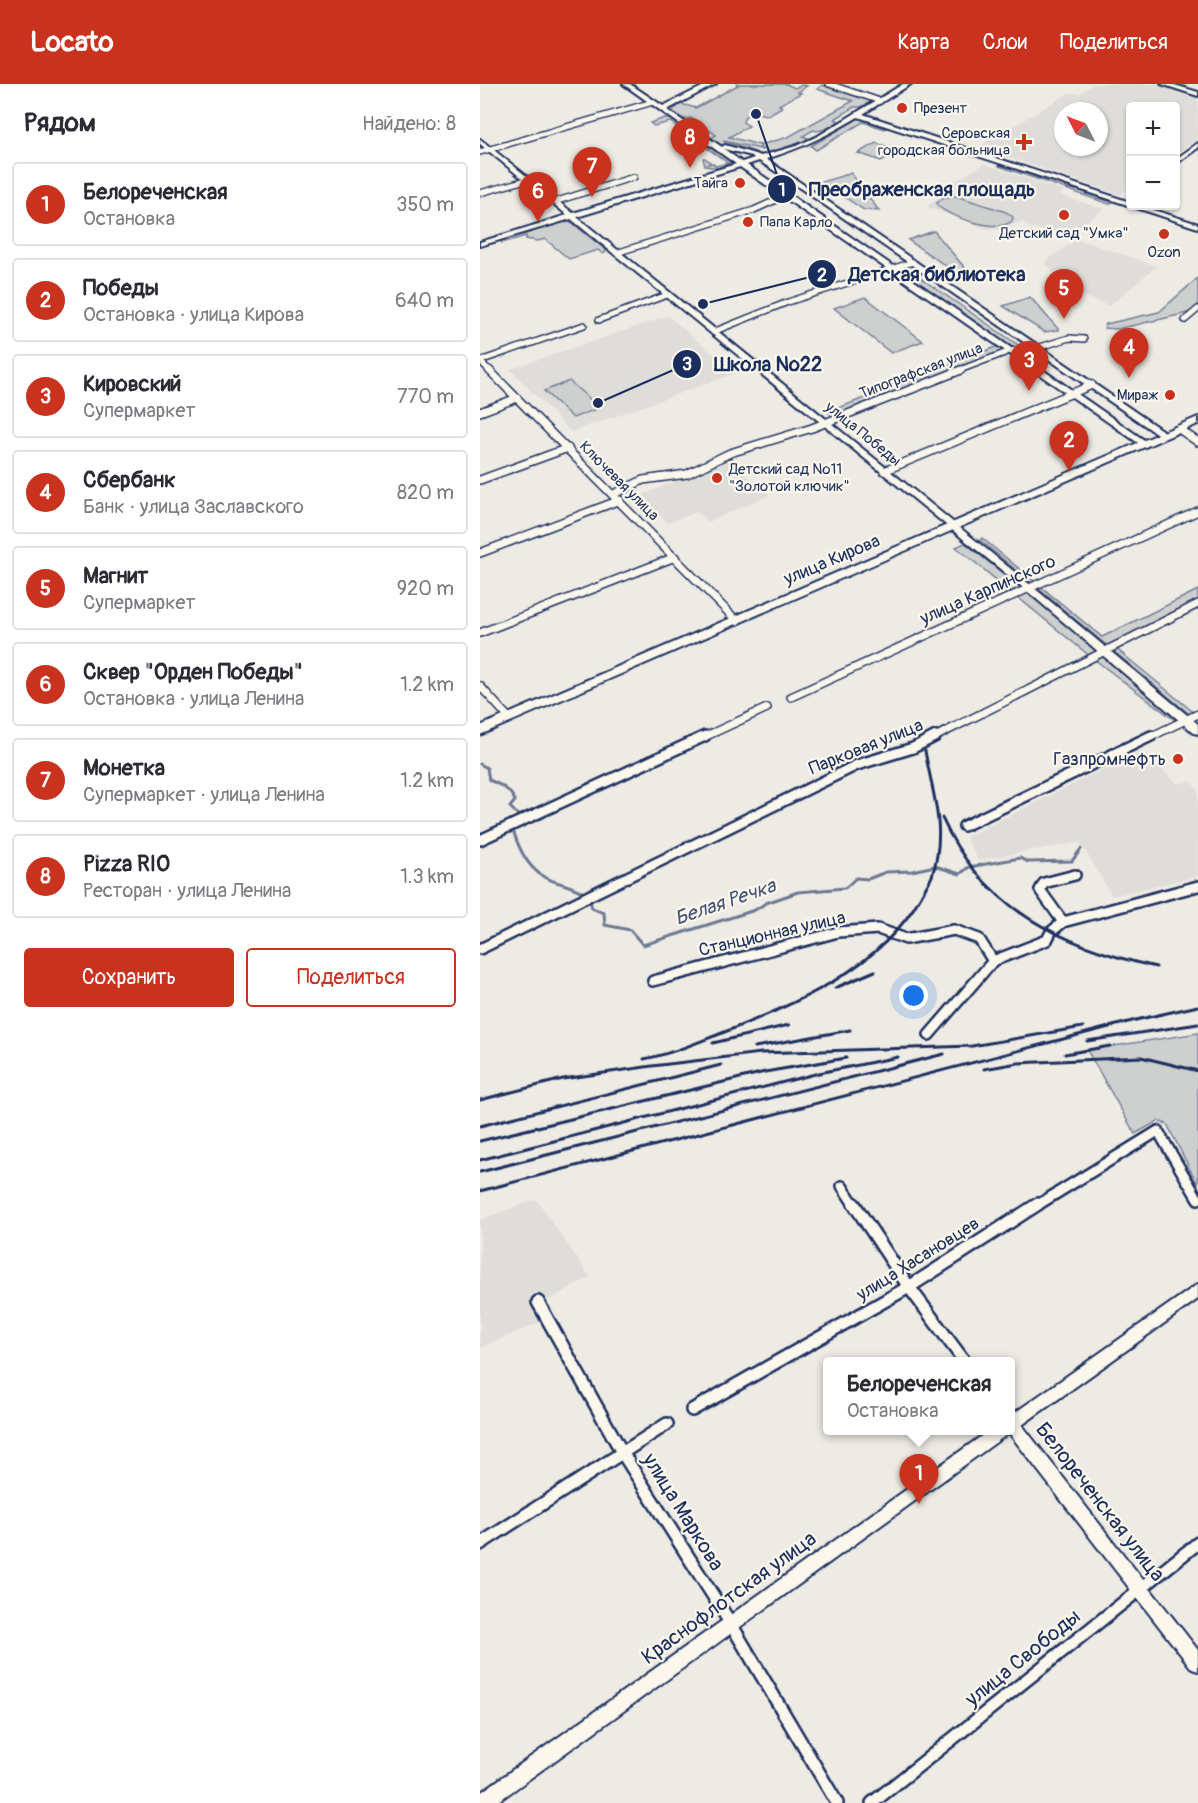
<!DOCTYPE html>
<html lang="ru">
<head>
<meta charset="utf-8">
<style>
  body { margin:0; font-family:Pangolin,sans-serif; background:#f2f2f3; color:#2b2b33 }
  .controls { position:absolute; right:18px; top:18px; display:grid; overflow:hidden; border-radius:6px; box-shadow:0 2px 4px #0004 }
  .controls button { width:54px; height:54px; display:grid; place-items:center; padding:0; border:0; border-bottom:2px solid #e1e1e2; background:#fff; color:#2b2b33; font:30px sans-serif }
  .compass { position:absolute; left:574px; top:18px; width:54px; height:54px; border-radius:50%; background:#fff; box-shadow:0 2px 4px #0004; rotate:312deg }
  .you { position:absolute; left:434px; top:912px; width:21px; height:21px; margin:-15px; border:4px solid #fff; border-radius:50%; background:#1a73e8; box-shadow:0 0 0 9px #1a73e833 }
  .badge { display:grid; place-items:center; width:39px; height:39px; border-radius:50%; background:#c8321e; color:#fff; font-size:20px; font-weight:700 }
  .pin { position:absolute; translate:-50% -50px; filter:drop-shadow(0 2px 3px #0008) }
  .pin::after { content:''; position:absolute; top:32px; width:21px; height:18px; background:inherit; clip-path:polygon(0 0,100% 0,50% 100%) }
  .popup { position:absolute; left:343px; top:1273px; width:192px; height:78px; box-sizing:border-box; display:grid; place-content:center; border-radius:6px; background:#fff; filter:drop-shadow(0 2px 4px #0005); font-size:20px; white-space:nowrap; color:#7c7c81 }
  .popup b { font-size:22px; color:#2b2b33 }
  .popup::after { content:''; position:absolute; left:50%; top:100%; margin-left:-12px; border:12px solid transparent; border-top-color:#fff }
  .list { margin:0; padding:0; list-style:none }
  h2 { display:flex; justify-content:space-between; align-items:center; height:78px; margin:0; padding:0 24px; font-size:26px }
  h2 small { font-size:20px; font-weight:400; color:#7c7c81 }
  .list li { display:grid; grid-template-columns:39px 1fr auto; gap:18px; align-items:center; box-sizing:border-box; height:84px; margin:0 12px 12px; padding:0 12px; border:2px solid #e1e1e2; border-radius:6px }
  .list b { display:block; font-size:22px; white-space:nowrap }
  .list p { margin:0; font-size:20px; white-space:nowrap; color:#7c7c81 }
  .list em { font-size:20px; font-style:normal; color:#7c7c81 }
  .actions { display:flex; gap:12px; padding:18px 24px }
  .actions a { flex:1; padding:14px 0; border:2px solid #c8321e; border-radius:6px; text-align:center; font-size:21px; color:#c8321e }
  .actions .main { background:#c8321e; color:#fff }
  .map { position:relative; flex:none; width:718px; height:1719px; overflow:hidden }
  header { display:flex; align-items:center; gap:36px; box-sizing:border-box; height:84px; padding:0 30px; background:#c8321e; color:#fff }
  header strong { font-size:28px }
  nav { display:flex; gap:33px; margin-inline-start:auto; font-size:21px }
  main { display:flex }
  aside { flex:1; background:#fff }
  .map>svg:first-child { display:block }
</style>
</head>
<body>
<header>
<strong>Locato</strong>
<nav><a>Карта</a><a>Слои</a><a>Поделиться</a></nav>
</header>
<main>
<aside>
<h2>Рядом<small>Найдено: 8</small></h2>
<ul class="list">
<li><span class="badge">1</span><div><b>Белореченская</b><p>Остановка</p></div><em>350 m</em></li>
<li><span class="badge">2</span><div><b>Победы</b><p>Остановка · улица Кирова</p></div><em>640 m</em></li>
<li><span class="badge">3</span><div><b>Кировский</b><p>Супермаркет</p></div><em>770 m</em></li>
<li><span class="badge">4</span><div><b>Сбербанк</b><p>Банк · улица Заславского</p></div><em>820 m</em></li>
<li><span class="badge">5</span><div><b>Магнит</b><p>Супермаркет</p></div><em>920 m</em></li>
<li><span class="badge">6</span><div><b>Сквер &quot;Орден Победы&quot;</b><p>Остановка · улица Ленина</p></div><em>1.2 km</em></li>
<li><span class="badge">7</span><div><b>Монетка</b><p>Супермаркет · улица Ленина</p></div><em>1.2 km</em></li>
<li><span class="badge">8</span><div><b>Pizza RIO</b><p>Ресторан · улица Ленина</p></div><em>1.3 km</em></li>
</ul>
<div class="actions"><a class="main">Сохранить</a><a>Поделиться</a></div>
</aside>
<div class="map">
<svg width="718" height="1719" viewBox="0 0 718 1719">
  <rect width="100%" height="100%" fill="#eeebe4"/>
  <filter id="ink" filterUnits="userSpaceOnUse"><feTurbulence type="fractalNoise" baseFrequency=".0167" numOctaves="2"/><feDisplacementMap in="SourceGraphic" scale="12" xChannelSelector="R" yChannelSelector="G"/><feConvolveMatrix kernelMatrix="1 2 1 2 8 2 1 2 1" color-interpolation-filters="sRGB"/></filter>
  <g filter="url(#ink)">
    <g fill="#deddda" fill-rule="evenodd">
      <path d="M 614,0 L 680,0 L 718,11 L 718,54 L 696,70 L 696,22 L 650,22 L 650,103 L 640,111 L 498,63 L 589,9 L 599,10 ZM 583,27 L 619,27 L 619,63 L 583,63 Z"/>
      <polygon points="504,80 584,107 579,111 623,125 586,154 546,142 543,137 522,145 508,145 447,123 480,94"/>
      <polygon points="597,155 653,174 677,182 629,222 596,209 564,178"/>
      <polygon points="188,232 256,289 91,348 30,285"/>
      <polygon points="248,376 290,411 228,438 217,428 188,439 160,412"/>
      <polygon points="661,667 698,700 711,697 718,707 718,792 632,812 600,758 498,776 486,753"/>
      <polygon points="56,1115 110,1193 67,1217 74,1232 0,1264 0,1136"/>
    </g>
    <g fill="#cecfcf" stroke="#747f96" stroke-width="1.5">
      <polygon points="256,0 306,0 315,4 322,1 327,2 318,8 321,9 299,21 302,23 288,31 276,29 265,32 263,38 269,42 249,53 280,61 280,65 243,57 276,68 275,69 240,61 231,54 236,51 211,34 202,35 192,27 201,20 216,24 258,1"/>
      <path d="M 342,1 L 392,17 L 381,23 L 374,23 L 355,35 L 359,37 C 351,42 342,49 333,46 L 323,52 L 328,54 L 324,57 L 289,69 L 285,65 L 281,66 L 280,61 L 308,53 L 373,17 L 337,5 Z"/>
      <polygon points="185,34 195,37 252,78 238,84 225,82 223,74 225,74 230,78 228,80 232,79 236,82 248,79 190,38 174,42 170,39"/>
      <polygon points="379,34 408,43 405,45 383,38 336,66 331,62"/>
      <polygon points="396,59 420,67 401,77 378,69"/>
      <polygon points="522,80 561,95 584,101 586,104 607,108 606,110 628,117 634,117 629,120 519,82"/>
      <polygon points="371,89 399,127 384,126 342,98"/>
      <path d="M 476,112 L 526,128 L 533,133 L 532,137 C 518,149 471,134 458,122 L 457,119 L 464,113 Z"/>
      <polygon points="84,137 86,139 91,138 127,167 123,170 118,166 89,175 65,155 58,157 46,155 46,152 22,159 20,157"/>
      <polygon points="454,147 494,195 488,197 428,156"/>
      <polygon points="423,182 541,263 356,335 348,328 521,261 413,185"/>
      <polygon points="718,194 718,222 712,228 638,245 624,244 626,240 679,228"/>
      <polygon points="385,213 443,257 411,269 354,224"/>
      <polygon points="550,213 579,246 564,248 523,222"/>
      <polygon points="89,297 119,323 119,324 93,334 64,307"/>
      <polygon points="502,454 622,553 718,506 718,520 633,562 717,631 708,629 500,456"/>
      <polygon points="485,459 614,562 703,638 700,640 611,573 476,463"/>
      <polygon points="718,949 718,1101 687,1040 678,1037 655,1050 607,966"/>
    </g>
    <g fill="none" stroke-linecap="round" stroke-linejoin="round">
      <g stroke="#6d7892" stroke-width="3">
        <path d="M 0,680 L 7,684 L 9,696 C 21,701 30,705 35,717 L 30,723 L 38,731 L 35,736"/>
        <path d="M 32,742 C 36,757 44,776 56,787 C 71,803 108,798 112,824 L 124,829 L 125,841 L 150,846 L 163,861 L 275,826 L 286,819 L 318,808 L 365,804 L 376,794 L 388,795 L 406,788 L 432,787 L 455,782 L 480,790 L 489,783 L 540,774 L 548,778 L 592,777 L 601,765"/>
      </g>
      <defs>
        <g id="street-far3">
          <polyline points="349,0 400,17"/>
          <polyline points="0,68 173,18"/>
          <polyline points="0,109 46,96"/>
          <polyline points="74,118 154,93"/>
          <polyline points="136,169 274,126 307,111"/>
          <polyline points="119,236 187,211"/>
          <polyline points="705,236 718,225"/>
          <polyline points="233,248 308,218 433,178"/>
          <polyline points="0,277 10,287"/>
          <polyline points="0,277 104,241"/>
          <polyline points="477,287 530,267 557,264 589,254 604,255"/>
        </g>
        <g id="street-far2">
          <polyline points="9,286 257,537"/>
          <polyline points="0,328 37,314"/>
          <polyline points="699,345 718,358"/>
          <polyline points="404,387 612,301"/>
          <polyline points="0,396 88,364"/>
          <polyline points="134,410 163,396 207,390 250,369 332,344 481,286"/>
          <polyline points="0,469 140,416"/>
          <polyline points="0,549 195,473"/>
          <polyline points="0,602 29,634"/>
          <polyline points="311,613 718,427"/>
          <polyline points="222,654 287,624"/>
          <polyline points="453,654 718,520"/>
          <polyline points="668,654 718,630"/>
        </g>
        <g id="street-far1">
          <polyline points="484,742 671,652"/>
          <polyline points="0,756 225,652"/>
          <polyline points="583,838 718,802"/>
          <polyline points="0,865 377,681 433,664 456,652"/>
          <polyline points="173,897 358,848 398,845 426,855 474,846 499,855 513,877"/>
          <polyline points="449,951 513,877 567,856 571,848 583,838 560,806 564,799 595,791"/>
          <polyline points="362,1102 375,1122"/>
          <polyline points="556,1122 678,1047 718,1115"/>
        </g>
        <g id="street">
          <polyline points="374,1120 429,1203 485,1278"/>
          <polyline points="58,1218 143,1370 251,1540 357,1719"/>
          <polyline points="212,1326 429,1203 558,1120"/>
          <polyline points="0,1460 187,1340"/>
          <polyline points="392,1719 718,1459"/>
        </g>
        <g id="secondary">
          <path d="M 143,0 L 150,0 L 183,22 L 228,0 L 236,0 L 187,26 L 242,63 L 245,61 L 281,72 L 316,62 L 338,52 L 423,0 L 431,0 L 383,30 L 650,118 L 650,122 L 661,122 L 718,140 L 718,144 L 378,33 C 346,52 322,64 286,75 L 686,349 L 687,351 L 683,354 L 301,91 L 279,77 L 267,81 L 667,358 L 667,362 L 664,363 L 260,83 L 97,133 L 553,503 L 718,640 L 718,650 L 714,649 L 547,507 L 91,135 L 0,162 L 0,158 L 87,131 L 0,60 L 0,55 L 93,129 L 256,80 ZM 244,65 L 272,72 L 274,74 L 262,78 Z"/>
          <polygon points="681,0 691,0 718,8 718,12"/>
          <polygon points="718,59 718,64 696,80 696,75"/>
          <polygon points="718,1200 718,1215 542,1341 718,1566 718,1587 712,1585 529,1349 16,1719 0,1719 0,1709 510,1346 530,1346 530,1332"/>
        </g>
        <polygon id="primary" points="718,333 718,340 0,651 0,642"/>
      </defs>
      <use href="#street-far3" stroke="#1b2f5e" stroke-width="8"/>
      <use href="#street-far2" stroke="#1b2f5e" stroke-width="10"/>
      <use href="#street-far1" stroke="#1b2f5e" stroke-width="14"/>
      <use href="#street" stroke="#1b2f5e" stroke-width="16"/>
      <use href="#secondary" stroke="#1b2f5e" stroke-width="4"/>
      <use href="#primary" stroke="#1b2f5e" stroke-width="4"/>
      <use href="#street-far3" stroke="#fbf7ec" stroke-width="5"/>
      <use href="#street-far2" stroke="#fbf7ec" stroke-width="7"/>
      <use href="#street-far1" stroke="#fbf7ec" stroke-width="9"/>
      <use href="#street" stroke="#fbf7ec" stroke-width="11"/>
      <use href="#secondary" fill="#fbf7ec" fill-rule="evenodd"/>
      <use href="#primary" fill="#fbf7ec" fill-rule="evenodd"/>
      <g stroke="#1b2f5e" stroke-width="3">
        <path d="M 462,734 C 503,825 583,862 676,883"/>
        <polyline points="355,904 395,887"/>
        <polyline points="607,957 718,940"/>
        <polyline points="233,959 309,941"/>
        <polyline points="275,963 370,946"/>
        <polyline points="585,970 630,962"/>
        <path d="M 164,975 C 191,970 216,959 242,949 C 315,920 401,885 441,812 C 444,806 449,799 452,792 C 467,746 453,712 445,667"/>
        <polyline points="504,985 538,979 661,973 718,987"/>
        <polyline points="0,1016 83,995 172,982 281,969 492,962 603,943"/>
        <polyline points="0,1042 241,981"/>
        <polyline points="0,1057 285,988 366,974"/>
        <polyline points="0,1076 339,989 418,973"/>
        <polyline points="0,1088 464,970"/>
        <polyline points="0,1107 656,936 718,922"/>
      </g>
    </g>
  </g>
  <g fill="#c8321e" stroke="#fbf7ec" stroke-width="2">
    <circle cx="422" cy="24" r="6"/>
    <path d="M541 49h6v6h6v6h-6v6h-6v-6h-6v-6h6z"/>
    <circle cx="260" cy="99" r="6"/>
    <circle cx="584" cy="131" r="6"/>
    <circle cx="268" cy="138" r="6"/>
    <circle cx="684" cy="150" r="6"/>
    <circle cx="690" cy="311" r="6"/>
    <circle cx="237" cy="394" r="6"/>
    <circle cx="698" cy="675" r="6"/>
  </g>
  <g text-anchor="middle" dominant-baseline="central" stroke-width="4.5" stroke-linejoin="round" paint-order="stroke">
    <g font-size="15" fill="#1b2f5e" stroke="#fbf7ec" text-anchor="start">
      <text x="434" y="24">Презент</text>
      <text x="530" y="49" text-anchor="end">Серовская<tspan x="530" dy="17">городская больница</tspan></text>
      <text x="248" y="99" text-anchor="end">Тайга</text>
      <text x="280" y="138">Папа Карло</text>
      <text x="584" y="149" text-anchor="middle">Детский сад "Умка"</text>
      <text x="684" y="168" text-anchor="middle">Ozon</text>
      <text x="678" y="311" text-anchor="end">Мираж</text>
      <text x="249" y="385">Детский сад №11<tspan x="249" dy="17">"Золотой ключик"</tspan></text>
    </g>
    <g font-size="15" fill="#1b2f5e" stroke="#fbf7ec">
      <text transform="translate(441 287) rotate(-21)">Типографская улица</text>
      <text transform="translate(383 350) rotate(39)">улица Победы</text>
      <text transform="translate(139 397) rotate(45)">Ключевая улица</text>
    </g>
    <g font-size="18" fill="#1b2f5e" stroke="#fbf7ec">
      <text transform="translate(352 476) rotate(-23)">улица Кирова</text>
      <text transform="translate(508 506) rotate(-24)">улица Карпинского</text>
      <text transform="translate(386 663) rotate(-22)">Парковая улица</text>
      <text transform="translate(292 850) rotate(-13)">Станционная улица</text>
      <text transform="translate(438 1175) rotate(-32)">улица Хасановцев</text>
    </g>
    <g font-size="18" fill="#1b2f5e" stroke="#fbf7ec" text-anchor="end">
      <text x="686" y="675">Газпромнефть</text>
    </g>
    <g font-size="20" font-style="italic" fill="#445378" stroke="#fbf7ec">
      <text transform="translate(245 818) rotate(-19)">Белая Речка</text>
    </g>
    <g font-size="21" fill="#1b2f5e" stroke="#fbf7ec">
      <text transform="translate(620 1418) rotate(52)">Белореченская улица</text>
      <text transform="translate(203 1428) rotate(58)">улица Маркова</text>
      <text transform="translate(249 1514) rotate(-36)">Краснофлотская улица</text>
      <text transform="translate(543 1574) rotate(-39)">улица Свободы</text>
    </g>
  </g>
  <path fill="none" stroke="#1b2f5e" stroke-width="2" d="M276 30L302 105M223 220L342 190M118 319L207 280"/>
  <g fill="#1b2f5e" stroke="#fbf7ec" stroke-width="2">
    <circle cx="276" cy="30" r="6"/>
    <circle cx="223" cy="220" r="6"/>
    <circle cx="118" cy="319" r="6"/>
    <circle cx="302" cy="105" r="15"/>
    <circle cx="342" cy="190" r="15"/>
    <circle cx="207" cy="280" r="15"/>
  </g>
  <g font-size="18" text-anchor="middle" font-weight="bold" fill="#fff">
    <text x="302" y="112">1</text>
    <text x="342" y="197">2</text>
    <text x="207" y="286">3</text>
  </g>
  <g font-size="20" text-anchor="middle" font-weight="bold" fill="#1b2f5e" stroke="#fbf7ec" stroke-width="4.5" stroke-linejoin="round" paint-order="stroke">
    <text x="442" y="112">Преображенская площадь</text>
    <text x="457" y="197">Детская библиотека</text>
    <text x="288" y="287">Школа №22</text>
  </g>
</svg>
<div class="controls">
<button>+</button>
<button>−</button>
</div>
<svg class="compass" viewBox="-18 -18 36 36"><path d="M0-13l5 13h-10z" fill="#e53935"/><path d="M0 13l5-13h-10z" fill="#7c7c81"/></svg>
<div class="you"></div>
<div class="pin badge" style="left:439px;top:1420px">1</div>
<div class="popup"><b>Белореченская</b>Остановка</div>
<div class="pin badge" style="left:589px;top:387px">2</div>
<div class="pin badge" style="left:549px;top:307px">3</div>
<div class="pin badge" style="left:649px;top:294px">4</div>
<div class="pin badge" style="left:584px;top:235px">5</div>
<div class="pin badge" style="left:58px;top:138px">6</div>
<div class="pin badge" style="left:112px;top:113px">7</div>
<div class="pin badge" style="left:210px;top:84px">8</div>
</div>
</main>
</body>
</html>
